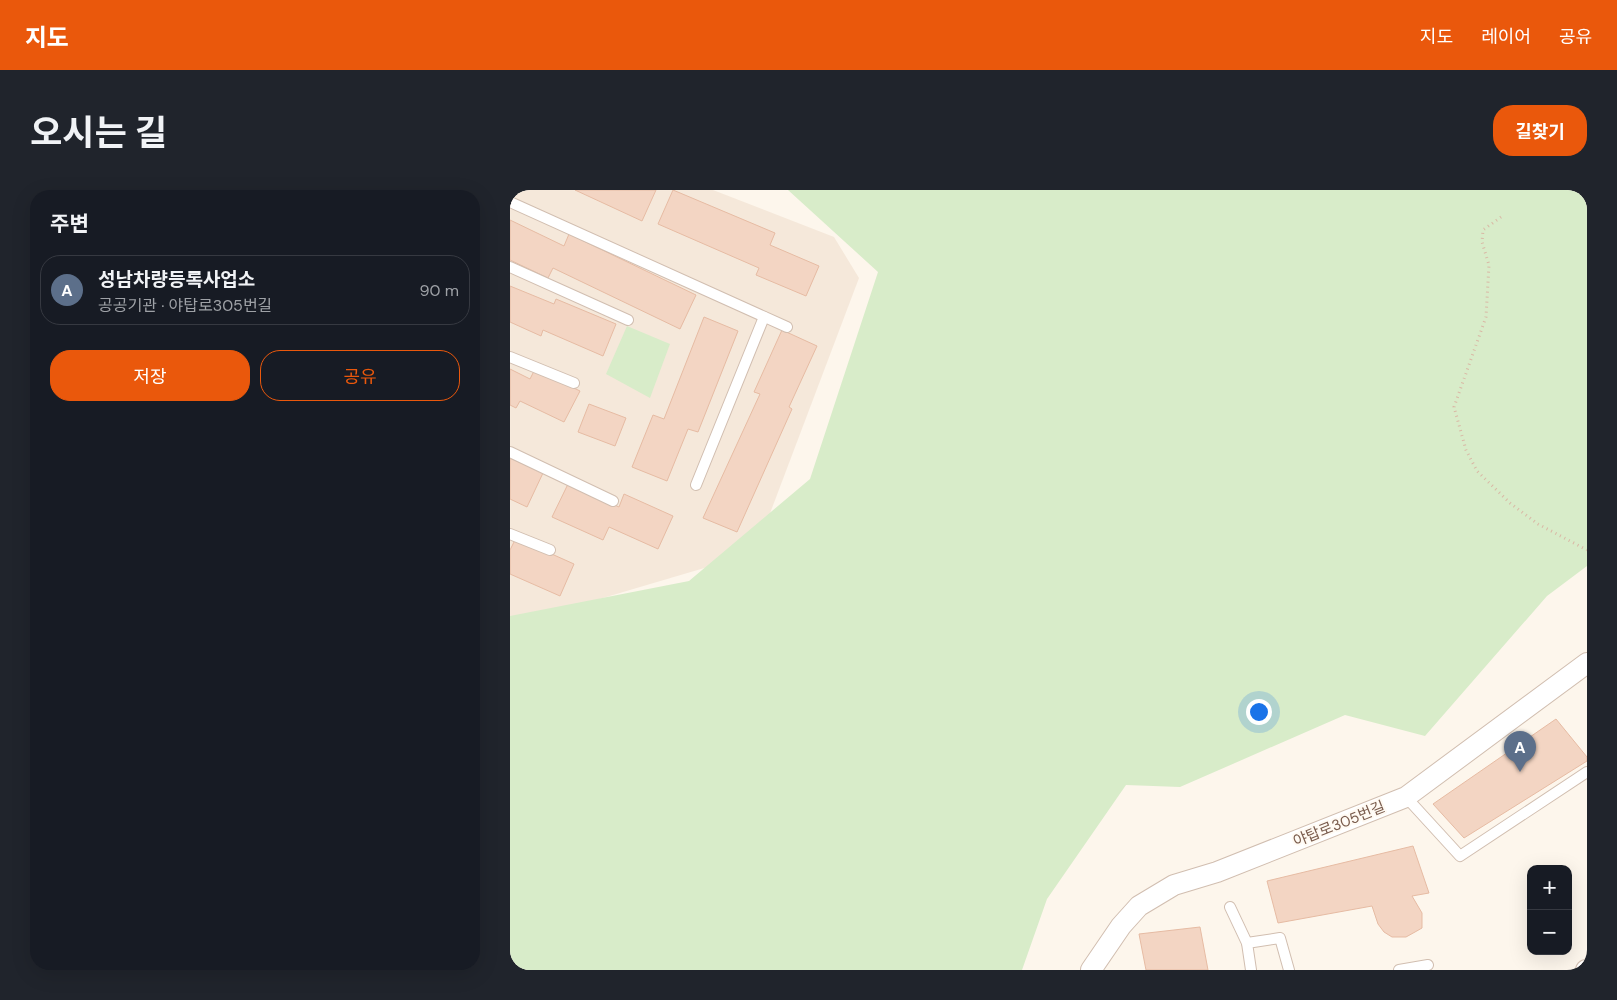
<!DOCTYPE html>
<html lang="ko">
<head>
<meta charset="utf-8">
<style>
  body { margin:0; font-family:"DM Sans","Noto Sans KR",sans-serif; background:#20242c; color:#f1f3f6 }
  .controls { position:absolute; right:15px; bottom:15px; display:grid; overflow:hidden; border-radius:10px; box-shadow:0 5px 20px #0002 }
  .controls button { width:45px; height:45px; display:grid; place-items:center; padding:0; border:0; border-bottom:1px solid #363941; background:#171b24; color:#f1f3f6; font:25px sans-serif }
  .you { position:absolute; left:748px; top:521px; width:18px; height:18px; margin:-12px; border:4px solid #fff; border-radius:50%; background:#1a73e8; box-shadow:0 0 0 8px #1a73e833 }
  .badge { display:grid; place-items:center; width:32px; height:32px; border-radius:50%; background:#ea580c; color:#fff; font-size:16px; font-weight:700 }
  .pin { position:absolute; translate:-50% -41px; filter:drop-shadow(0 1px 2px #0008) }
  .pin::after { content:''; position:absolute; top:26px; width:18px; height:15px; background:inherit; clip-path:polygon(0 0,100% 0,50% 100%) }
  .list { margin:0; padding:0; list-style:none }
  h2 { display:flex; justify-content:space-between; align-items:center; height:65px; margin:0; padding:0 20px; font-size:21px }
  h2 small { font-size:16px; font-weight:400; color:#9ea1a6 }
  .list li { display:grid; grid-template-columns:32px 1fr auto; gap:15px; align-items:center; box-sizing:border-box; height:70px; margin:0 10px 10px; padding:0 10px; border:1px solid #363941; border-radius:20px }
  .list b { display:block; font-size:19px; white-space:nowrap }
  .list p { margin:0; font-size:16px; white-space:nowrap; color:#9ea1a6 }
  .list em { font-size:16px; font-style:normal; color:#9ea1a6 }
  .actions { display:flex; gap:10px; padding:15px 20px }
  .actions a { flex:1; padding:11px 0; border:1px solid #ea580c; border-radius:20px; text-align:center; font-size:18px; color:#ea580c }
  .actions .main { background:#ea580c; color:#fff }
  .map { position:relative; flex:none; width:1077px; height:780px; overflow:hidden; border-radius:20px }
  header { display:flex; align-items:center; gap:30px; box-sizing:border-box; height:70px; padding:0 25px; background:#ea580c; color:#fff }
  header strong { font-size:24px }
  nav { display:flex; gap:28px; margin-inline-start:auto; font-size:18px }
  .intro { display:flex; align-items:center; justify-content:space-between; box-sizing:border-box; height:120px; padding:0 30px }
  h1 { margin:0; font-size:35px }
  .button { padding:12px 22px; border-radius:20px; background:#ea580c; color:#fff; font-size:18px; font-weight:700 }
  main { display:flex; gap:30px; padding:0 30px }
  aside { flex:1; background:#171b24; border-radius:20px; box-shadow:0 5px 20px #0002 }
  .map>svg:first-child { display:block }
</style>
</head>
<body>
<header>
<strong>지도</strong>
<nav><a>지도</a><a>레이어</a><a>공유</a></nav>
</header>
<div class="intro"><h1>오시는 길</h1><a class="button">길찾기</a></div>
<main>
<aside>
<h2>주변<small></small></h2>
<ul class="list">
<li><span class="badge" style="background:#5c6f8a">A</span><div><b>성남차량등록사업소</b><p>공공기관 · 야탑로305번길</p></div><em>90 m</em></li>
</ul>
<div class="actions"><a class="main">저장</a><a>공유</a></div>
</aside>
<div class="map">
<svg width="1077" height="780" viewBox="0 0 1077 780">
  <rect width="100%" height="100%" fill="#fdf6ec"/>
  <polygon fill="#f5e8da" points="0,0 203,0 324,47 349,88 245,363 5,434 0,434"/>
  <g fill="#d8ecc9">
    <polygon points="278,0 1077,0 1077,376 1037,406 915,546 835,525 670,597 616,595 537,709 512,780 0,780 0,426 179,391 300,289 368,82"/>
    <polygon points="117,136 160,154 140,208 96,184"/>
  </g>
  <g fill="#f3d5c3" stroke="#e6bba3">
    <polygon points="65,0 146,0 132,31"/>
    <polygon points="163,0 265,43 260,55 309,76 296,106 246,85 249,78 148,34"/>
    <polygon points="0,30 54,56 59,44 186,105 170,139 43,78 38,88 0,70"/>
    <polygon points="0,96 44,114 46,109 106,134 93,166 33,140 31,146 0,132"/>
    <polygon points="194,127 228,141 188,242 178,239 157,291 122,277 143,225 154,229"/>
    <polygon points="272,140 307,156 279,217 282,219 227,342 193,328 250,204 244,202"/>
    <polygon points="0,179 20,189 25,179 70,201 54,232 10,211 6,218 0,215"/>
    <polygon points="79,214 116,228 105,256 68,242"/>
    <polygon points="0,268 33,283 17,317 0,309"/>
    <polygon points="58,294 109,317 114,304 163,326 148,359 99,337 93,350 42,327"/>
    <polygon points="6,348 64,374 50,406 0,384 0,360"/>
    <polygon points="1046,529 1077,567 1077,571 954,648 923,614"/>
    <polygon points="903,656 919,703 902,706 912,723 912,738 905,742 896,747 882,747 874,742 868,734 862,716 768,733 757,691"/>
    <polygon points="690,737 698,780 636,780 629,744"/>
  </g>
  <g fill="none" stroke-linecap="round" stroke-linejoin="round">
    <defs>
      <g id="service">
        <polyline points="0,12 277,137"/>
        <polyline points="0,77 118,130"/>
        <polyline points="0,167 64,193"/>
        <polyline points="0,262 103,311"/>
        <polyline points="186,295 254,127"/>
        <polyline points="0,344 40,360"/>
        <polyline points="896,607 950,666 1077,582"/>
        <polyline points="720,717 737,753 741,780"/>
        <polyline points="737,753 770,748 779,780"/>
        <polyline points="889,780 918,775"/>
      </g>
      <g id="minor">
        <polyline points="581,780 611,736 629,716 664,695 707,682 896,607 1077,473"/>
        <polyline points="1076,780 1077,780"/>
      </g>
    </defs>
    <use href="#service" stroke="#d1beb0" stroke-width="12"/>
    <use href="#minor" stroke="#d1beb0" stroke-width="22"/>
    <polyline stroke="#d9b8a5" stroke-width="3" stroke-dasharray="1 4" stroke-linecap="butt" points="991,27 973,40 972,52 979,75 976,127 944,217 956,260 967,281 1000,313 1028,334 1077,360"/>
    <use href="#service" stroke="#fff" stroke-width="10"/>
    <use href="#minor" stroke="#fff" stroke-width="20"/>
  </g>
  <g text-anchor="middle" dominant-baseline="central" stroke-width="4" stroke-linejoin="round" paint-order="stroke">
    <g font-size="15" fill="#7a5c4d" stroke="#fffaf3">
      <text transform="translate(829 634) rotate(-22)">야탑로305번길</text>
    </g>
  </g>
</svg>
<div class="controls">
<button>+</button>
<button>−</button>
</div>
<div class="you"></div>
<div class="pin badge" style="left:1010px;top:582px;background:#5c6f8a">A</div>
</div>
</main>
</body>
</html>
